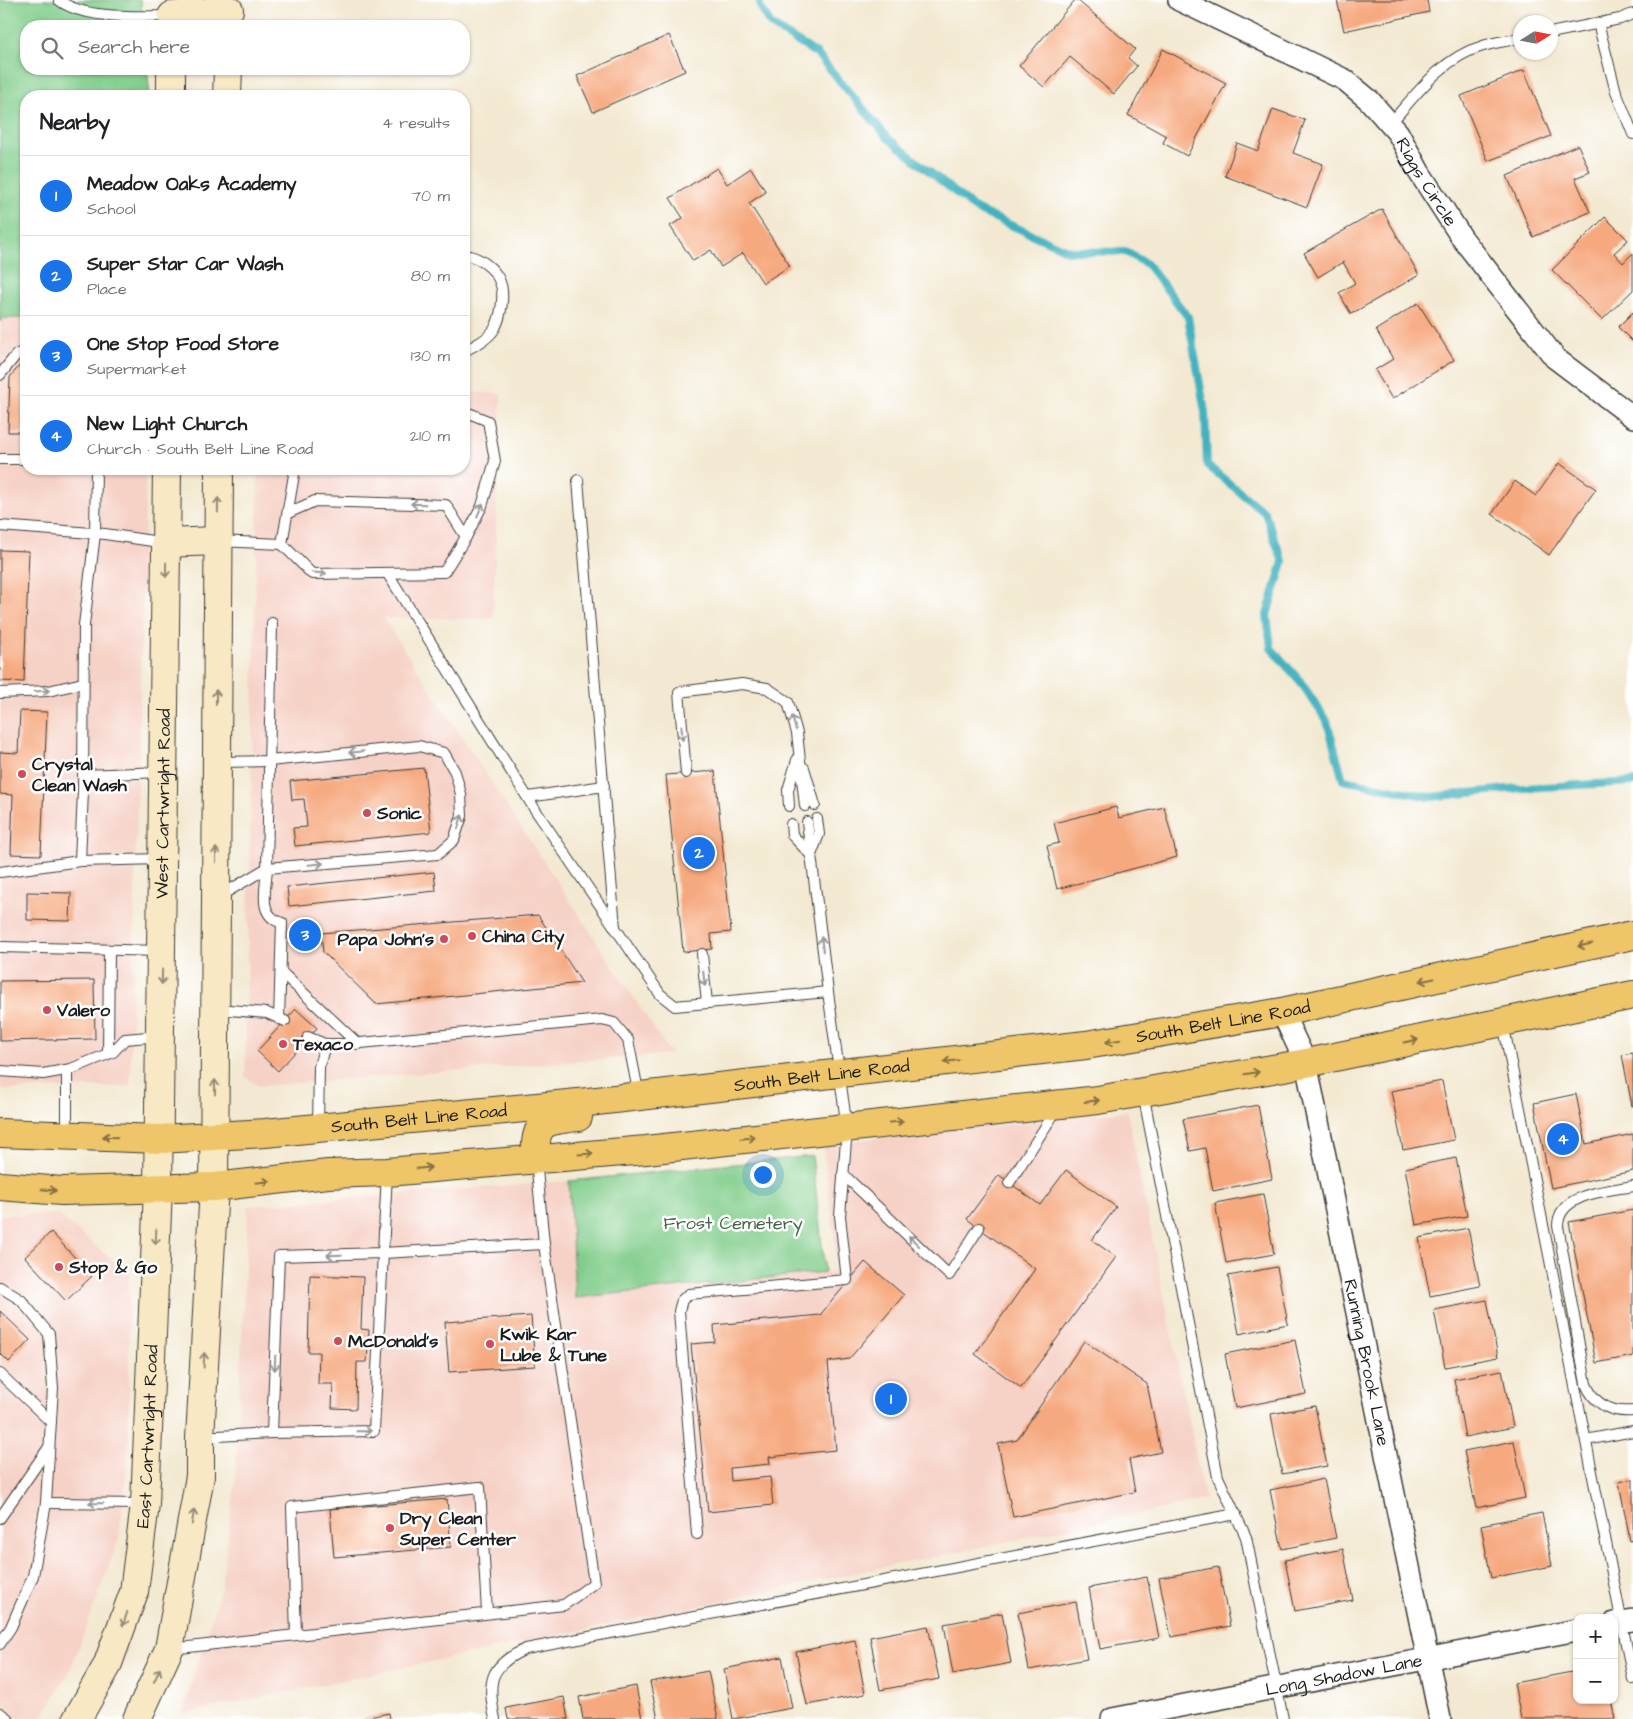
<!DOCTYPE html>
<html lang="en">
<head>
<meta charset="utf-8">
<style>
  body { margin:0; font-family:"Architects Daughter",sans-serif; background:#f2f2f2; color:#202124 }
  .controls { position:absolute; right:15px; bottom:15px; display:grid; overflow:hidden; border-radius:10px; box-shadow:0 1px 4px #0004 }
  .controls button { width:45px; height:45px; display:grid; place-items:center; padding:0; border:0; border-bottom:1px solid #e0e0e0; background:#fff; color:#202124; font:25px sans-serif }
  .compass { position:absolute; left:1513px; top:15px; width:45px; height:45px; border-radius:50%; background:#fff; box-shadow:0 1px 4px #0004; rotate:79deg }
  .you { position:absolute; left:762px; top:1174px; width:18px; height:18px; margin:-12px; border:4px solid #fff; border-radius:50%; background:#1a73e8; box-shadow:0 0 0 8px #1a73e833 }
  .badge { display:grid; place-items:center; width:32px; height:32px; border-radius:50%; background:#1a73e8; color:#fff; font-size:16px; font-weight:700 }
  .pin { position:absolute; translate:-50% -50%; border:2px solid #fff; box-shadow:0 1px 5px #0006 }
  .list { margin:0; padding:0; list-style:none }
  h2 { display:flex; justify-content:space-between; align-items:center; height:65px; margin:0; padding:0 20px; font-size:21px }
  h2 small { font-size:16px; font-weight:400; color:#757577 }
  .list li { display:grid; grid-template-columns:32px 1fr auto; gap:15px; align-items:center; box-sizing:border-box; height:80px; padding:0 20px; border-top:1px solid #e0e0e0 }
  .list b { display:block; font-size:19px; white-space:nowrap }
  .list p { margin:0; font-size:16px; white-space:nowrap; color:#757577 }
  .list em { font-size:16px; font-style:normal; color:#757577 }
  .icon { flex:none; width:28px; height:28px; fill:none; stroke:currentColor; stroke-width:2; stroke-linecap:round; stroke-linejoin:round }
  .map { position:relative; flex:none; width:1633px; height:1719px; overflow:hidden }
  .search { position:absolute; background:#fff; box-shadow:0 1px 4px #0004; left:20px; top:20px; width:450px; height:55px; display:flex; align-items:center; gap:12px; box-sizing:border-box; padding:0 18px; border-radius:20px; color:#757577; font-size:19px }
  .panel { position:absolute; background:#fff; box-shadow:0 1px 4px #0004; left:20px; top:90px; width:450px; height:385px; border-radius:20px }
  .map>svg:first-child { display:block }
</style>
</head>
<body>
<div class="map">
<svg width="1633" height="1719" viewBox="0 0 1633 1719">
  <rect width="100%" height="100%" fill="#fff"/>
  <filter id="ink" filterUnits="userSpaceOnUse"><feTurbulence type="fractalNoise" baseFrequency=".02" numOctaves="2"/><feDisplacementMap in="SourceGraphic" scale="10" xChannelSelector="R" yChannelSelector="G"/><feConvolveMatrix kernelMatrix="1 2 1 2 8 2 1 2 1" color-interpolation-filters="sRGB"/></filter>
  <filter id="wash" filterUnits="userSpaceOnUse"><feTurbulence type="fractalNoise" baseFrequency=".0096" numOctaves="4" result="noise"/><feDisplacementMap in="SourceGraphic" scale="20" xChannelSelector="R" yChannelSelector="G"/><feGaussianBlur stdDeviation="1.12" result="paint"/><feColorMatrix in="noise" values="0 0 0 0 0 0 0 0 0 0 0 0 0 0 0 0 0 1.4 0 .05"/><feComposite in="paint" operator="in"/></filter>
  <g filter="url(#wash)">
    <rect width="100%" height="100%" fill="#f3e9d2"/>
    <g fill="#f6d1c6">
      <polygon points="3,318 26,318 26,469 146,469 130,1086 0,1090 0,322"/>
      <polygon points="464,392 501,394 493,619 383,618 671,1054 259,1086 245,1077 258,469 464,469"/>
      <polygon points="1127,1111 1205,1500 182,1714 221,1588 235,1485 248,1206 569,1181 576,1298 838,1271 823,1144"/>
      <polygon points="57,1214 129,1274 129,1445 119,1539 70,1671 41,1719 0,1719 0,1215"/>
    </g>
    <g fill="#81cd8b" stroke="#4e7454">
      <polygon points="0,0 141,0 143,26 26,26 26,69 147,69 150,96 26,96 26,318 3,318 0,322"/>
      <polygon points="812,1156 825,1272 575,1298 569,1181"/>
    </g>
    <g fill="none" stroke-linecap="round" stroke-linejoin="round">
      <polyline stroke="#43b2bf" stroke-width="8" points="760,0 760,6 771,25 817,54 888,138 977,210 1069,251 1126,252 1147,264 1188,317 1205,412 1207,465 1265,513 1283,562 1267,615 1271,648 1300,681 1327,721 1343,780 1430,797 1507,789 1633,782"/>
    </g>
    <g id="blocks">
      <g fill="#f6a87e">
        <polygon points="1075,0 1077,0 1135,49 1128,58 1137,66 1114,94 1070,57 1044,87 1019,66"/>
        <polygon points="1337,0 1427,0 1429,12 1344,31"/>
        <polygon points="669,35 685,71 593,112 577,76"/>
        <polygon points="1163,49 1226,83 1187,156 1163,143 1166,136 1128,115"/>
        <polygon points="1524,70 1551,136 1488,161 1461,96"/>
        <polygon points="1273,109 1305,120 1293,153 1323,164 1307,207 1225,176 1237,143 1258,151"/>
        <polygon points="1578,145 1590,172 1575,178 1590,212 1533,237 1507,176"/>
        <polygon points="717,168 727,184 751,168 766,192 749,203 790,266 763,283 743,253 721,267 711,250 693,261 670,226 683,218 670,198"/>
        <polygon points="1382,209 1419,275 1351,314 1339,293 1355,283 1343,262 1318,277 1304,253"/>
        <polygon points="1605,217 1628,240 1614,253 1623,263 1633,253 1633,290 1602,320 1552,270"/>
        <polygon points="1418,303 1454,360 1392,399 1375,370 1393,359 1376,330"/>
        <polygon points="1633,312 1633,342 1618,327"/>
        <polygon points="26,358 26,432 8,432 10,377"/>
        <polygon points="1559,463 1596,489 1549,555 1492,514 1515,481 1536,496"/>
        <polygon points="0,550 29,551 24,682 0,681"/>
        <polygon points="20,711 47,712 41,855 11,854 13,795 0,794 0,752 18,753"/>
        <polygon points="424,768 431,832 295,846 293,828 307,827 304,799 292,800 290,781"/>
        <polygon points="715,771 731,932 711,934 712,949 683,952 666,775"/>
        <polygon points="1116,807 1119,818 1164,807 1177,857 1057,889 1047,846 1059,843 1054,823"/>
        <polygon points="434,872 436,891 289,906 287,887"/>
        <polygon points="27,892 71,893 70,921 27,920"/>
        <polygon points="538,915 582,983 376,1004 323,952 321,933"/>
        <polygon points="94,980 95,1039 0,1041 0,981"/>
        <polygon points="296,1009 317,1028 278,1071 257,1051"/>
        <polygon points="1633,1053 1633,1106 1632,1106 1622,1055"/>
        <polygon points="1442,1081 1454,1140 1403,1150 1391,1091"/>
        <polygon points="1576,1094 1586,1144 1633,1134 1633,1171 1551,1188 1534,1103"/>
        <polygon points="1258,1105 1272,1179 1213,1191 1205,1148 1190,1151 1183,1119"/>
        <polygon points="1456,1158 1467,1216 1416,1225 1405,1168"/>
        <polygon points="1066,1170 1116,1207 1092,1240 1116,1257 1021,1388 975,1354 1035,1269 967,1219 999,1175 1040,1205"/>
        <polygon points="1263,1194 1274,1254 1226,1263 1215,1203"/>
        <polygon points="1633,1210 1633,1356 1596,1363 1569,1222"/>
        <polygon points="1468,1228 1480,1286 1430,1296 1419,1238"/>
        <polygon points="51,1232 92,1276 66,1301 25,1257"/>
        <polygon points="865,1262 904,1295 849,1359 828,1362 836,1450 769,1457 770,1464 730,1468 731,1481 770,1477 773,1505 708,1512 691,1344 715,1342 714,1325 820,1315"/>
        <polygon points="1277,1267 1288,1324 1239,1334 1228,1276"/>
        <polygon points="310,1275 363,1277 361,1329 369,1330 367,1362 357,1362 356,1409 332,1408 333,1384 318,1384 319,1352 308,1352"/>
        <polygon points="1487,1300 1498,1357 1445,1367 1434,1310"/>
        <polygon points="0,1311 30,1340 9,1362 0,1353"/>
        <polygon points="531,1316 535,1366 449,1372 445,1322"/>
        <polygon points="1295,1340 1306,1394 1235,1408 1225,1354"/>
        <polygon points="1084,1341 1147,1384 1161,1452 1129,1459 1135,1492 1013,1517 998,1444 1017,1440"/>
        <polygon points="1502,1370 1513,1427 1465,1437 1454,1379"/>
        <polygon points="1315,1406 1327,1466 1282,1474 1271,1414"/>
        <polygon points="1514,1441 1525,1498 1476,1508 1464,1451"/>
        <polygon points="1324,1479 1336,1538 1282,1549 1270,1490"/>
        <polygon points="1633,1479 1633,1540 1630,1541 1619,1482"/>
        <polygon points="447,1499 451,1547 334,1557 330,1509"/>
        <polygon points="1542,1513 1552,1566 1491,1578 1481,1525"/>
        <polygon points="1343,1549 1353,1600 1295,1611 1285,1560"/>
        <polygon points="1218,1567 1230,1626 1171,1637 1159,1578"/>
        <polygon points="1147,1577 1159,1638 1100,1649 1089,1588"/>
        <polygon points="1076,1602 1087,1659 1029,1670 1018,1613"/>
        <polygon points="1002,1613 1011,1663 953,1674 944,1624"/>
        <polygon points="928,1626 939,1679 880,1690 870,1637"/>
        <polygon points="855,1640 865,1694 807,1705 796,1652"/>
        <polygon points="782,1657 792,1708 733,1719 724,1669"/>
        <polygon points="708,1671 718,1719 658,1719 650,1682"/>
        <polygon points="1577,1671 1577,1700 1611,1700 1615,1719 1521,1719 1514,1683"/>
        <polygon points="636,1686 642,1719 583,1719 579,1697"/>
        <polygon points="564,1697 568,1719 508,1719 506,1708"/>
        <polygon points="389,1713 390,1719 364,1719 364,1718"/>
      </g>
    </g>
  </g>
  <g filter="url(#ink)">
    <use href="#blocks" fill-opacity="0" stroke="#3c3b37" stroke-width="1"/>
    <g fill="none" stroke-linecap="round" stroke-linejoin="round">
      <defs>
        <g id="lane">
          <path d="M 59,0 C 83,20 141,16 172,16"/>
          <polyline points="1598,23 1616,92 1633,134"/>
          <polyline points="1550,33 1620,19 1633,14"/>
          <path d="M 1390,124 C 1416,94 1443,57 1483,46 C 1495,42 1508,41 1520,38"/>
          <path d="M 464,255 C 478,256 495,268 500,282 C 505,294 501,317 495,328 C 489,339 474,346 464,351"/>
          <polyline points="0,375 16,355 26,350"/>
          <polyline points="0,459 26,459"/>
          <polyline points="96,469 95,534 84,625 83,791 80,861 162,859"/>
          <polyline points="578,480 615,928"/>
          <polyline points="288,513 315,501 446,505 466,537"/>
          <polyline points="0,526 105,534 166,543"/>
          <polyline points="218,541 282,544 312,574 444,572 466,537 482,506 495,461 488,421 464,411"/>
          <polyline points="282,544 295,469"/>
          <polyline points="388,574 534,808 660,994 675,1006 828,992 847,1128 840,1216 847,1280 689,1294 682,1300 679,1311 697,1534"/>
          <polyline points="0,693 48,691 83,683"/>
          <path d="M 217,762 L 269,761 L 419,746 L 444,753 L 455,772 L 461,794 L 462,816 L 454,840 L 438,854 L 267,868 C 266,890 257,915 282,923 L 279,1019"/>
          <polyline points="804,768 815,805"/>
          <polyline points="686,773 679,692 742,684 767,688 788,702 797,733 805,806"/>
          <polyline points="83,775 163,772"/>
          <polyline points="528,797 604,786"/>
          <polyline points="789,806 788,790 797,760"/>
          <polyline points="807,822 828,992"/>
          <polyline points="791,824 792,835 811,855 819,834 817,819"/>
          <polyline points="0,872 80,861"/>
          <polyline points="218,897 267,868 272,623"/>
          <polyline points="0,947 161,951"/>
          <polyline points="702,954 707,1003"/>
          <polyline points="281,972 358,1044"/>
          <polyline points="216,1009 267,1013 285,1021"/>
          <polyline points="1503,1023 1633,1679"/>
          <polyline points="308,1037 325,1044 350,1044 602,1020 614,1023 628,1040 639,1096"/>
          <polyline points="108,1054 109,950"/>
          <polyline points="0,1071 43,1074 71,1069 113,1052 125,1039 160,1036"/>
          <polyline points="1143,1093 1218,1477 1246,1537 1283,1719"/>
          <polyline points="318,1127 319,1067 325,1044"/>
          <polyline points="67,1134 67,1070"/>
          <polyline points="387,1173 374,1431 272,1433 279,1256 383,1253 544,1244"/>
          <polyline points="843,1174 949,1275 979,1228"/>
          <polyline points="1009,1183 1057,1109"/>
          <path d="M 1633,1186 C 1608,1191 1558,1193 1558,1226 L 1586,1384 C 1594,1404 1611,1413 1633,1411"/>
          <polyline points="0,1287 21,1300 49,1334 53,1388 46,1503 33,1576 11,1627 0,1644"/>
          <polyline points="0,1374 51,1422"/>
          <polyline points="200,1437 272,1433"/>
          <polyline points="1586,1440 1633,1431"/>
          <polyline points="46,1503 144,1504"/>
          <polyline points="0,1518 49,1447"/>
          <polyline points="296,1635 292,1507 480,1487 487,1613"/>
          <polyline points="171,1649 564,1605 594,1583 544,1244 536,1159"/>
          <polyline points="0,1713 8,1719"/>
          <path d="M 495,1719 C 487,1682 489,1665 526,1649 L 1236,1514"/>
        </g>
        <g id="street">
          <path id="s1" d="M 1179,0 L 1345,80 L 1369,100 L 1398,133 L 1419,172 L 1462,238 L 1555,358 L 1633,417"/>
          <path id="s2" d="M 1282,1012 L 1306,1063 L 1440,1719"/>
          <polyline points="1614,1623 1633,1620"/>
          <path id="s3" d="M 1112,1719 L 1577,1630"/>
        </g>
        <g id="secondary">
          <polyline points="172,16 229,10"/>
          <polyline points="171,96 171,69"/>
          <polyline points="227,96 228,69"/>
          <polyline points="166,543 217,541"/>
          <path id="s4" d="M 77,1719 L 107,1666 L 134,1592 L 145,1504 L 158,1188 L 167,469"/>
          <polyline points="137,1719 169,1649 200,1476 200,1438 214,1187 219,469"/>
        </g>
        <g id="primary">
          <path id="s5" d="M 0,1133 L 159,1139 L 265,1133 L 588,1102 L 1086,1045 L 1282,1012 L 1633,935"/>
          <path d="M 536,1158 C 534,1121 544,1121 578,1117"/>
          <polyline points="0,1186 62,1191 214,1187 328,1174 387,1172 646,1150 1098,1100 1306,1063 1633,995"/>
        </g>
      </defs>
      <use href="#lane" stroke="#3c3b37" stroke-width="12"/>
      <use href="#street" stroke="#3c3b37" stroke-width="24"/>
      <use href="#secondary" stroke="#3c3b37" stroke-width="30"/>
      <use href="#primary" stroke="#3c3b37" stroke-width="30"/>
      <use href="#lane" stroke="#fff" stroke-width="10"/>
      <use href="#street" stroke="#fff" stroke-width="21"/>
      <use href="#secondary" stroke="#f8e8c3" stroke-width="28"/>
      <use href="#primary" stroke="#eec569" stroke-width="28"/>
    </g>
    <defs><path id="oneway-shaft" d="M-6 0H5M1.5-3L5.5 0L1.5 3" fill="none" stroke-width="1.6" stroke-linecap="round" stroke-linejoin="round" transform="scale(1.25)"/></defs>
    <g stroke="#999">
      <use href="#oneway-shaft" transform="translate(418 504) rotate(-178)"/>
      <use href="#oneway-shaft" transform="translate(480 510) rotate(-66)"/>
      <use href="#oneway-shaft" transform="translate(319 573) rotate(5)"/>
      <use href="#oneway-shaft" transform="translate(42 691) rotate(-4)"/>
      <use href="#oneway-shaft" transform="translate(794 723) rotate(-105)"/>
      <use href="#oneway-shaft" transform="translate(682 733) rotate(85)"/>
      <use href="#oneway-shaft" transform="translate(356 752) rotate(174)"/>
      <use href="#oneway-shaft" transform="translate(460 822) rotate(-73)"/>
      <use href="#oneway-shaft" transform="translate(316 864) rotate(-5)"/>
      <use href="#oneway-shaft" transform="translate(822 944) rotate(-97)"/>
      <use href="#oneway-shaft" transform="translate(704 979) rotate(84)"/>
      <use href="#oneway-shaft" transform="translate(914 1241) rotate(-136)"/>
      <use href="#oneway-shaft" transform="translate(334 1255) rotate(178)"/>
      <use href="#oneway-shaft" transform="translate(275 1363) rotate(92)"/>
      <use href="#oneway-shaft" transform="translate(364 1431) rotate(-1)"/>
      <use href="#oneway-shaft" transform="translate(96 1503) rotate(-179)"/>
    </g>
    <g stroke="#958c78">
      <use href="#oneway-shaft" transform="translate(218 505) rotate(-89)"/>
      <use href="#oneway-shaft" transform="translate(166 570) rotate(91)"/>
      <use href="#oneway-shaft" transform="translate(216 697) rotate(-90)"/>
      <use href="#oneway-shaft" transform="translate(216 855) rotate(-90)"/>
      <use href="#oneway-shaft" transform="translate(162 977) rotate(91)"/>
      <use href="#oneway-shaft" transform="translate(215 1087) rotate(-90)"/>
      <use href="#oneway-shaft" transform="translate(156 1237) rotate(92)"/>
      <use href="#oneway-shaft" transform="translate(204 1360) rotate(-87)"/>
      <use href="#oneway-shaft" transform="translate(193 1517) rotate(-81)"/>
      <use href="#oneway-shaft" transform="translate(125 1619) rotate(108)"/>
      <use href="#oneway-shaft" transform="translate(157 1675) rotate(-66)"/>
    </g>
    <g stroke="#857042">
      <use href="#oneway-shaft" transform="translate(1585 945) rotate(168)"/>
      <use href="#oneway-shaft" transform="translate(1427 980) rotate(168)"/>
      <use href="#oneway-shaft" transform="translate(1113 1041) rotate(170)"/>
      <use href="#oneway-shaft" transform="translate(1411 1041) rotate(-12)"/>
      <use href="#oneway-shaft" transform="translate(951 1061) rotate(174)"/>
      <use href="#oneway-shaft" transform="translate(1252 1073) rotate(-10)"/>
      <use href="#oneway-shaft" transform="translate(1092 1101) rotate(-7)"/>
      <use href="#oneway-shaft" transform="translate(896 1122) rotate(-6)"/>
      <use href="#oneway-shaft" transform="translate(110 1137) rotate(-178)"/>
      <use href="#oneway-shaft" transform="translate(748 1138) rotate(-6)"/>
      <use href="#oneway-shaft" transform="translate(586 1154) rotate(-4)"/>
      <use href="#oneway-shaft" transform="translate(424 1168) rotate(-5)"/>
      <use href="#oneway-shaft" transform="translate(263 1182) rotate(-6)"/>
      <use href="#oneway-shaft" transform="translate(49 1190) rotate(5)"/>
    </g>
  </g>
  <g fill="#d1495b" stroke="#fff" stroke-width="2">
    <circle cx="22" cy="774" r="5"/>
    <circle cx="367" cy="813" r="5"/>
    <circle cx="472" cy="936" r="5"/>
    <circle cx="444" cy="939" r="5"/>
    <circle cx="47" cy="1010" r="5"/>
    <circle cx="283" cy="1044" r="5"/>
    <circle cx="59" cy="1267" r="5"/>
    <circle cx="338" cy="1341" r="5"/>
    <circle cx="490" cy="1344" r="5"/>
    <circle cx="390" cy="1528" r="5"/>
  </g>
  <g text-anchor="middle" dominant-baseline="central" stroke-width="5" stroke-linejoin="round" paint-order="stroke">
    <g font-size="18" fill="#1c1c1c" stroke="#fff">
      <text stroke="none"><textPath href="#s1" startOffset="316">Riggs Circle</textPath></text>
      <text stroke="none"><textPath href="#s4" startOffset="929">West Cartwright Road</textPath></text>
      <text stroke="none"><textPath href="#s5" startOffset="1230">South Belt Line Road</textPath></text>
      <text stroke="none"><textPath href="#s5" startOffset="825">South Belt Line Road</textPath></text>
      <text stroke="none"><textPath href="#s5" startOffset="420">South Belt Line Road</textPath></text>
      <text stroke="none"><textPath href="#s2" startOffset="362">Running Brook Lane</textPath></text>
      <text stroke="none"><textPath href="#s4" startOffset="296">East Cartwright Road</textPath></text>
      <text stroke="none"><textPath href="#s3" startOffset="236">Long Shadow Lane</textPath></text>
    </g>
    <g font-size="18" font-weight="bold" fill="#1c1c1c" stroke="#fff" text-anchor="start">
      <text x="32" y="764">Crystal<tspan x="32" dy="21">Clean Wash</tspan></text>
      <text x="377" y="813">Sonic</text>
      <text x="482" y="936">China City</text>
      <text x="434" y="939" text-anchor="end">Papa John's</text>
      <text x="57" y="1010">Valero</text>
      <text x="293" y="1044">Texaco</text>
      <text x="69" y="1267">Stop &amp; Go</text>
      <text x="500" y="1334">Kwik Kar<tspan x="500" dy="21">Lube &amp; Tune</tspan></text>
      <text x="348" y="1341">McDonald's</text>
      <text x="400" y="1518">Dry Clean<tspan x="400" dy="21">Super Center</tspan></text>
    </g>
    <g font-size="18" fill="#446348" stroke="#fff">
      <text x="733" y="1223">Frost Cemetery</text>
    </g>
  </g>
</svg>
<div class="controls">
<button>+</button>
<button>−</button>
</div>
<svg class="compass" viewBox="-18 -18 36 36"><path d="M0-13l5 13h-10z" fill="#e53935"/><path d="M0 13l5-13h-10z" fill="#757577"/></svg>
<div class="you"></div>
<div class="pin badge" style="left:891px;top:1399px">1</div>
<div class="pin badge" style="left:699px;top:853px">2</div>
<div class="pin badge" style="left:305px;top:935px">3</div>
<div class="pin badge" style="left:1563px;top:1139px">4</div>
<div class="search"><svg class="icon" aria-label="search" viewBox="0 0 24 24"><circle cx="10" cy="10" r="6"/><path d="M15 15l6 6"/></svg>Search here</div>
<section class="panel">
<h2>Nearby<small>4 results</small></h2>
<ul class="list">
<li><span class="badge">1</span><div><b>Meadow Oaks Academy</b><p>School</p></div><em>70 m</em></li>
<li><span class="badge">2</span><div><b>Super Star Car Wash</b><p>Place</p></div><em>80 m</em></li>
<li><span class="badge">3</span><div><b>One Stop Food Store</b><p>Supermarket</p></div><em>130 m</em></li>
<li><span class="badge">4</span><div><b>New Light Church</b><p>Church · South Belt Line Road</p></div><em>210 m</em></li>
</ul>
</section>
</div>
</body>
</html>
